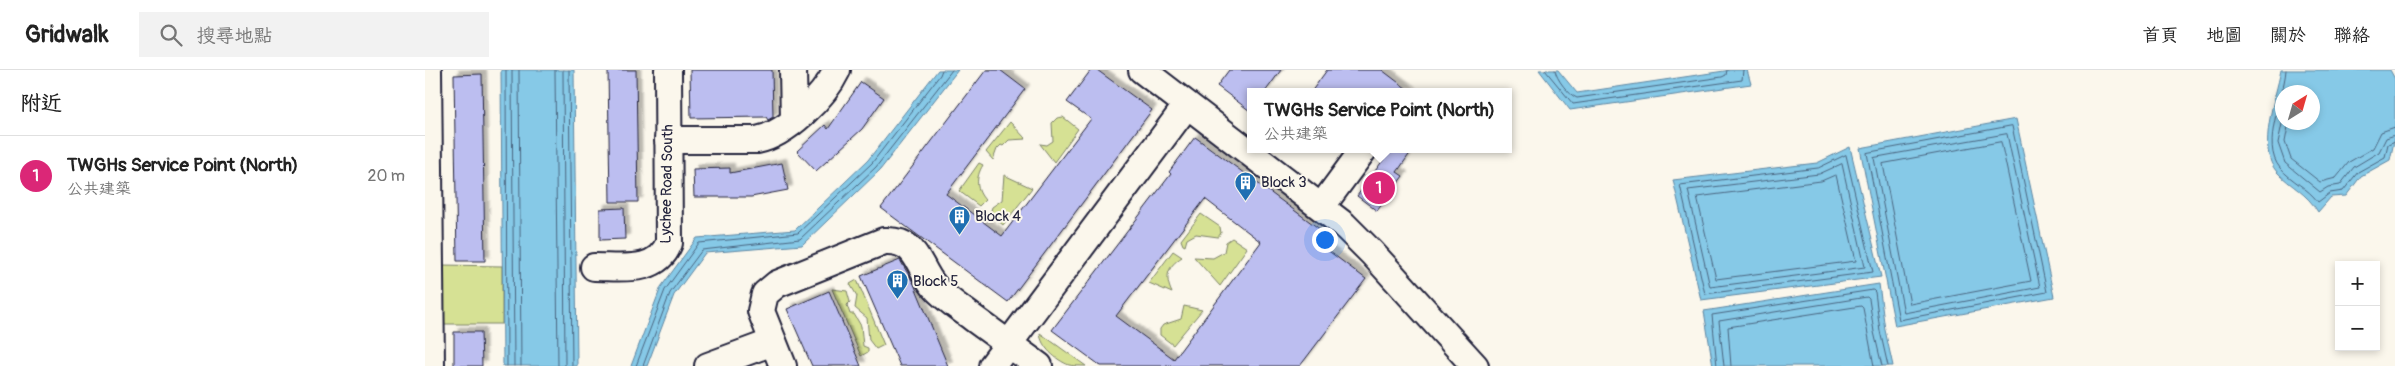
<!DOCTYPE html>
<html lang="zh-TW">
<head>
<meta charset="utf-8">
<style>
  body { margin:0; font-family:Pangolin,"LXGW WenKai TC",sans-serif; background:#f2f2f2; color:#222 }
  .controls { position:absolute; right:15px; bottom:15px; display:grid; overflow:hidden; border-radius:0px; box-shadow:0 2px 8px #0003 }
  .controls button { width:45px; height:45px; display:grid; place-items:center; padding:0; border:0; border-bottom:1px solid #e0e0e0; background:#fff; color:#222; font:25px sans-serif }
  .compass { position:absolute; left:1850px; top:15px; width:45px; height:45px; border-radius:50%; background:#fff; box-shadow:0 2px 8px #0003; rotate:37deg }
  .you { position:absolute; left:899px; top:169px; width:18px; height:18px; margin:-12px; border:4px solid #fff; border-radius:50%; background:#1a73e8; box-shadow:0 0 0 8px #1a73e833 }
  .badge { display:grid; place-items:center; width:32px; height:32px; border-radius:50%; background:#db2777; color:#fff; font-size:16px; font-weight:700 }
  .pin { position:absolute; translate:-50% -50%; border:2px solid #fff; box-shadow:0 1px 5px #0006 }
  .popup { position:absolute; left:822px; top:18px; width:265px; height:65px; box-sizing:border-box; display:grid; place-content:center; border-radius:0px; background:#fff; filter:drop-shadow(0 1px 4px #0005); font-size:16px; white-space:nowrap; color:#767676 }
  .popup b { font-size:19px; color:#222 }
  .popup::after { content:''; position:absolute; left:50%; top:100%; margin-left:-10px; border:10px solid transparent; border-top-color:#fff }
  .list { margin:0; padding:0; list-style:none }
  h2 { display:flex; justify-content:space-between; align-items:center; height:65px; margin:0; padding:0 20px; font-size:21px }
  h2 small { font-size:16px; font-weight:400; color:#767676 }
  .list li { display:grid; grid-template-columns:32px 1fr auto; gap:15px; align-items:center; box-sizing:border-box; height:80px; padding:0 20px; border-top:1px solid #e0e0e0 }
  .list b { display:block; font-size:19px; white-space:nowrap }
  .list p { margin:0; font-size:16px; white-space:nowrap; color:#767676 }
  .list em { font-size:16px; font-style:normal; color:#767676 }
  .icon { flex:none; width:28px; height:28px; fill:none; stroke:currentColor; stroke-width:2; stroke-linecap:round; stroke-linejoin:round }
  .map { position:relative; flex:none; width:1970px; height:296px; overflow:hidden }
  header { display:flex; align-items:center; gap:30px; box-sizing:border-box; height:70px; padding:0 25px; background:#fff; border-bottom:1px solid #e0e0e0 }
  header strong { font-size:24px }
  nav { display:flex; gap:28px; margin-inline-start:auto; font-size:18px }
  .search { width:350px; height:45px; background:#f2f2f2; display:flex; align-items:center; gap:12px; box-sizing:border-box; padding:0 18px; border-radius:0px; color:#767676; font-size:19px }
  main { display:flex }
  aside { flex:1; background:#fff }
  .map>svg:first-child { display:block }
</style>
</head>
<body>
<header>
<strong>Gridwalk</strong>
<div class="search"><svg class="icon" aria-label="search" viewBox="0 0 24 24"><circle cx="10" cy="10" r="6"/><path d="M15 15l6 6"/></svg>搜尋地點</div>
<nav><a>首頁</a><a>地圖</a><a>關於</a><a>聯絡</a></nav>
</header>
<main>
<aside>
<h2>附近<small></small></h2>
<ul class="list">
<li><span class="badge">1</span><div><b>TWGHs Service Point (North)</b><p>公共建築</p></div><em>20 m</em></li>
</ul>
</aside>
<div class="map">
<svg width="1970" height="296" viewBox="0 0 1970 296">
  <defs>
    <filter id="shadow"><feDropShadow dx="4.5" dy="-4.5" stdDeviation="1" flood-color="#0004"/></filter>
  </defs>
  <rect width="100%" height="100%" fill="#fbf7ec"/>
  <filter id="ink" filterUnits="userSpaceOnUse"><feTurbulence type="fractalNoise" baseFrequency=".02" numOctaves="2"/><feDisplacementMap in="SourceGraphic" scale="10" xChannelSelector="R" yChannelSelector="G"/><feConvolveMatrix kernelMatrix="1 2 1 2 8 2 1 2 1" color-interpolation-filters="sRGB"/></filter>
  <g filter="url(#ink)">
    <g fill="#d6e194" stroke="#7c8268">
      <polygon points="638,47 653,59 629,92 615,74 622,75 628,71 627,53 632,48"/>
      <polygon points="585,52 601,69 584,70 578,76 576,75 572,79 568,90 561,82"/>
      <path d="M 554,93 L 558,95 C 550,108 551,120 560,130 L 554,136 L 534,121 Z"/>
      <polygon points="579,105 607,118 578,155 565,144 567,137 577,130"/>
      <polygon points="776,144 795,157 796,163 793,167 771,164 762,169 760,176 758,175 756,170"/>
      <polygon points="807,168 822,178 795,216 769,187 788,188 799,182 801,172"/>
      <path d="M 748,181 L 757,187 C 743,196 739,206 747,223 L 724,213 Z"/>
      <polygon points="17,195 77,196 77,254 18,254"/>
      <polygon points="432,210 459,275 451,279 444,270 442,248 430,238 432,226 425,214"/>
      <polygon points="407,219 422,221 425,232 422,235 425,244 429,244 436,256 438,276 443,278 443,282 436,286"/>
      <polygon points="759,236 777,240 748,275 735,265 735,259 738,255 756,249"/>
      <path d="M 615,263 L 661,296 C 656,296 649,296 644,295 C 631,290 616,277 615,263 Z"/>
    </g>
    <g fill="#86c9e7" stroke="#5e86a2" fill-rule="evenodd">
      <polygon points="76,0 149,0 152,296 78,296"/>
      <polygon points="513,0 533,0 455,100 377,175 280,183 249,225 222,296 206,296 236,217 272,168 370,160 443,90"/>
      <polygon points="1114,0 1133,0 1152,23 1306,0 1322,0 1326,14 1145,40"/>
      <path d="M 1856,0 L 1965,0 L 1970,9 L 1970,67 L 1965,90 L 1936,106 L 1921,126 L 1906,127 L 1893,142 C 1882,123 1866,117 1852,102 C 1831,79 1851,27 1856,0 ZM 1858,22 L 1888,22 L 1888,52 L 1858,52 Z"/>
      <polygon points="1591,49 1629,227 1470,256 1435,78"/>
      <polygon points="1425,77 1456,207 1276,230 1248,110 1392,93"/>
      <polygon points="1454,214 1460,260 1468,296 1288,296 1279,241"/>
    </g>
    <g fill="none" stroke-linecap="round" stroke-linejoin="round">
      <g stroke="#4a6580" stroke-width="1">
        <polyline points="81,0 82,296"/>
        <polyline points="87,0 89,296"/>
        <polyline points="94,0 96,296"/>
        <polyline points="130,0 133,296"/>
        <polyline points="138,0 140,296"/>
        <polyline points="144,0 147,296"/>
        <polyline points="1120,0 1148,34 1317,10 1318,0"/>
        <path d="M 1130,0 C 1131,9 1144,25 1152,28 L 1297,7 L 1301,5 L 1302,0"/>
        <path d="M 1861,0 C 1859,28 1835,74 1855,98 C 1866,111 1883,118 1893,132 L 1905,123 L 1918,121 L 1933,102 L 1960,87 L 1963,74 L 1970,71"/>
        <polyline points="1858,49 1853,73 1860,93 1895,122 1903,117 1915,115 1929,97 1954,82 1961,68 1970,65"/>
        <polyline points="1864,52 1860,72 1866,89 1895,112 1911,108 1924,92 1948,78 1956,62 1970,57"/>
        <polygon points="1587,56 1622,222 1474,250 1442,83"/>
        <polygon points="1582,64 1615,217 1479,243 1449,88"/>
        <polygon points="1576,72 1606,211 1485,234 1458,94"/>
        <polygon points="1421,85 1448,202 1280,224 1255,115 1393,98"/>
        <polygon points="1417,94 1440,197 1285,217 1263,120 1394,104"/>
        <polygon points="1411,105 1431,191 1291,209 1272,127 1396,111"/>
        <polyline points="211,296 240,220 274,173 373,163 447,93 515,5 517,0"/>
        <polyline points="218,296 245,223 277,180 375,169 451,97 527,0"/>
        <polyline points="1292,296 1287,245 1448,220 1450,222 1455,261 1463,296"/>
        <polyline points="1299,296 1294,251 1442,227 1444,229 1449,262 1457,296"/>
        <polyline points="1306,296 1303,257 1436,236 1438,238 1449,296"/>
      </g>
    </g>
    <g fill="#bcbef0" stroke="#22223b" fill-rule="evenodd" filter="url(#shadow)">
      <polygon points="183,0 211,0 213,132 185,132"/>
      <polygon points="265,0 347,0 348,47 343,50 341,47 266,48"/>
      <polygon points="561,0 575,0 600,19 521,124 577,166 666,49 642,32 666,0 672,0 727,40 583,232 456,138"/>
      <polygon points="804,0 856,0 840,22 825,22 825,41 792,16"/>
      <polygon points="902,0 957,0 986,22 886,22"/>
      <polygon points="57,4 60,191 32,191 29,5"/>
      <polygon points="436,12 459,28 437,59 391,101 372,81 400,55 403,59"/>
      <path d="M 770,67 L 896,160 L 889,170 L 941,209 L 875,296 L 676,296 L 627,260 L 746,104 L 744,102 ZM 780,129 L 836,172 L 749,289 L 691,246 Z"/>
      <polygon points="966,79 988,79 972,102 978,106 952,141 932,126"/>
      <polygon points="357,93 363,120 326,127 269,127 268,99 305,98 305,103"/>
      <polygon points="199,138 200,169 175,170 175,139"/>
      <polygon points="475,190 489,214 523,296 475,296 436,206"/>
      <polygon points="404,221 436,296 387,296 362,239"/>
      <polygon points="29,262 56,262 57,296 29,296"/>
    </g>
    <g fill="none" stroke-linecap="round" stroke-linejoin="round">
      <defs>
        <g id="minor">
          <polyline points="3,0 6,296"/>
          <polyline points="368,0 369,50"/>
          <polyline points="717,0 919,155 947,183 1050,296"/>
          <path d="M 243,70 L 332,70 C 362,64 399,27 412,0"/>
          <polyline points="897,136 939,79"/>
          <path d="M 169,197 C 197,197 232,204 244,173 L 243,0"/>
          <polyline points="283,296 348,272"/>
          <path d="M 358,296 L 336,241 L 340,224 L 352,214 L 459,171 C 493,169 492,196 509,216 C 520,229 535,238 548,248 C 570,264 592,280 614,296"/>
          <polyline points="567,296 762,35"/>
        </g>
      </defs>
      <use href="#minor" stroke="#22223b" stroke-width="30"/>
      <use href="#minor" stroke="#fbf7ec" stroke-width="26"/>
    </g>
  </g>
  <defs>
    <symbol id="building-pin" viewBox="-11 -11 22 30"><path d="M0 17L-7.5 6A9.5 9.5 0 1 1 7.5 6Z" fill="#1f6fb2" stroke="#fbf7ec"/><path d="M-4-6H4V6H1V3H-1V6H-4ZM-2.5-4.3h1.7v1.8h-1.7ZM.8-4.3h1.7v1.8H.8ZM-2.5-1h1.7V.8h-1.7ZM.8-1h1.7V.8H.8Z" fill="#fff"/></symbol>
  </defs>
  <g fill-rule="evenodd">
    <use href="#building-pin" x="808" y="100" width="25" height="34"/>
    <use href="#building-pin" x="522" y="134" width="25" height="34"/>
    <use href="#building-pin" x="460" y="198" width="25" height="34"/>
  </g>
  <g text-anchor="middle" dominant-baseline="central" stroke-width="4" stroke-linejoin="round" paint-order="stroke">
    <g font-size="15" fill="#22223b" stroke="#fbf7ec" text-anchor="start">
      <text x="836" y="112">Block 3</text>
      <text x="550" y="146">Block 4</text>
      <text x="488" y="211">Block 5</text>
    </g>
    <g font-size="15" fill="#22223b" stroke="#fbf7ec">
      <text transform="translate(242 114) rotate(-89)">Lychee Road South</text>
    </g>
  </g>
</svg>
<div class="controls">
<button>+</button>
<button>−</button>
</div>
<svg class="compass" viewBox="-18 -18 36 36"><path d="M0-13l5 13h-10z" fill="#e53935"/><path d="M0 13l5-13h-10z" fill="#767676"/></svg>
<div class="you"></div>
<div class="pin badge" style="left:954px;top:118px">1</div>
<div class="popup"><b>TWGHs Service Point (North)</b>公共建築</div>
</div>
</main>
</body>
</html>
